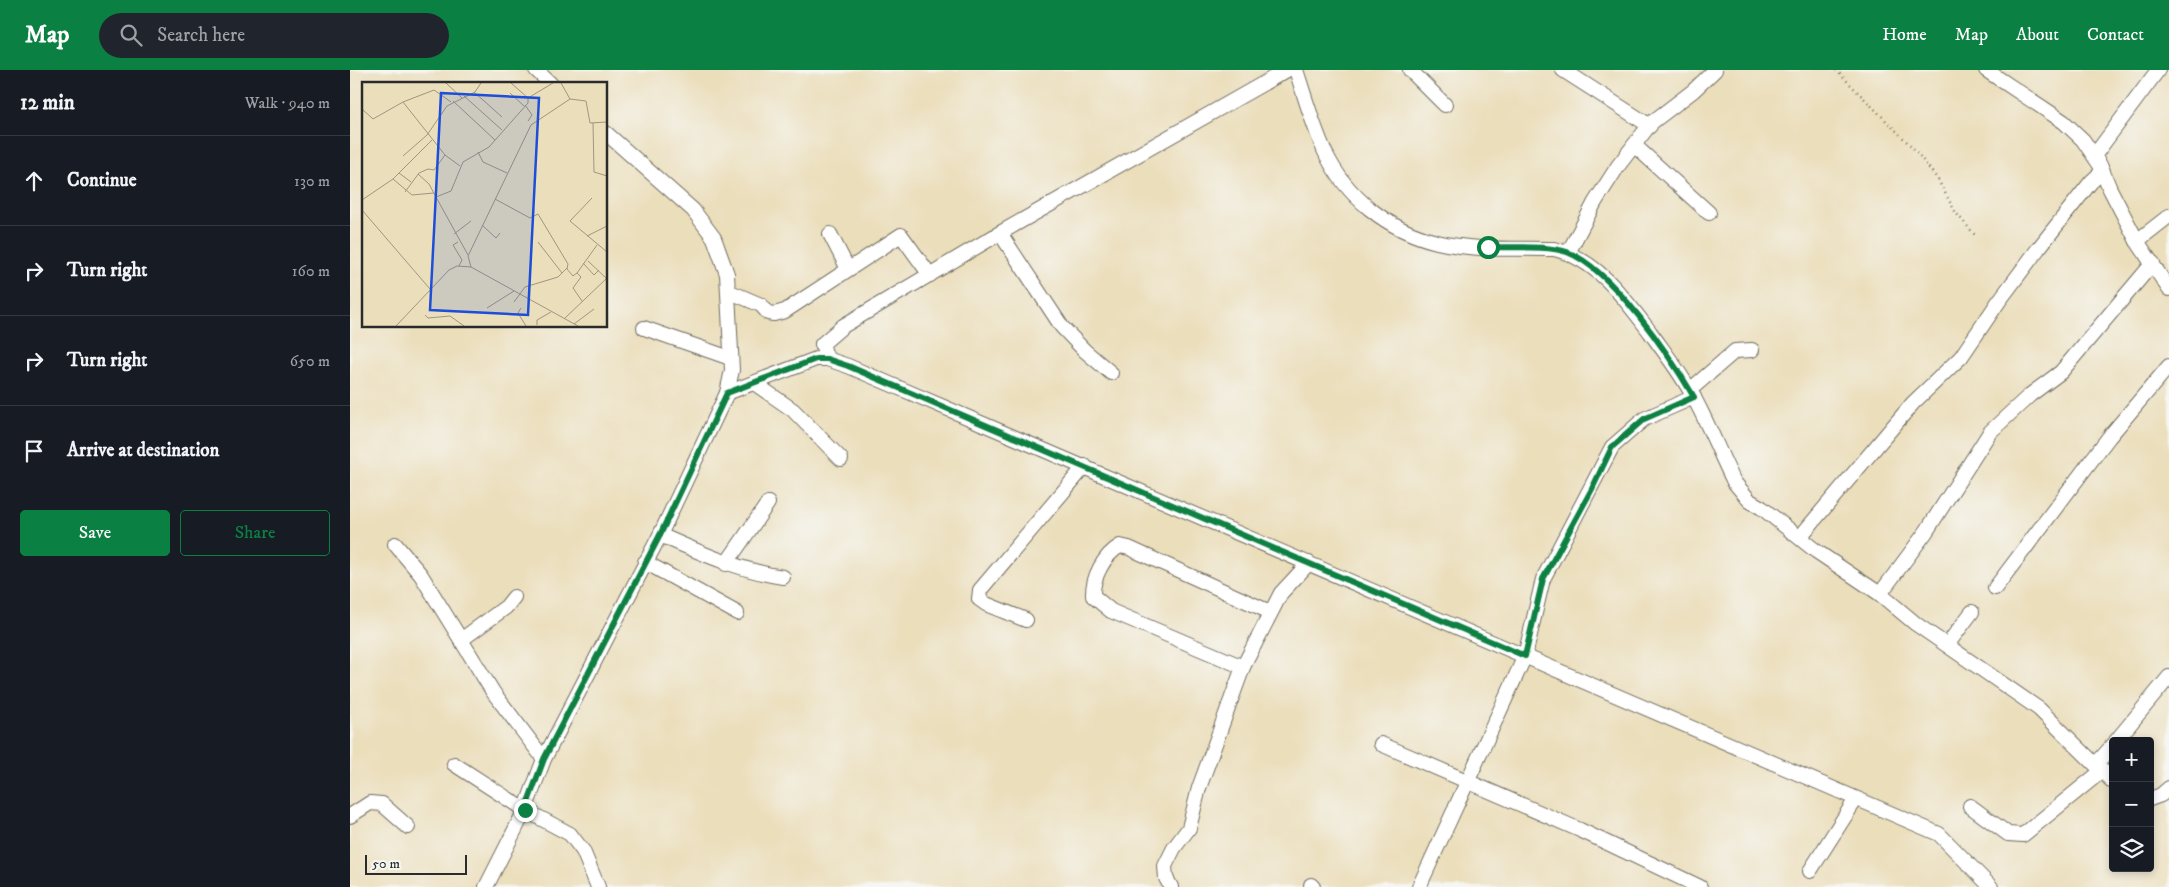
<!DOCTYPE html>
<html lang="en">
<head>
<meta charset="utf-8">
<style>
  body { margin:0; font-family:"IM FELL DW Pica",serif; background:#20242c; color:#f1f3f6 }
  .controls { position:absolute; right:15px; bottom:15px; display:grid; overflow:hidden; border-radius:5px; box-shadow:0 2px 8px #0003 }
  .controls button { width:45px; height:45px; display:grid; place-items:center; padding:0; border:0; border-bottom:1px solid #363941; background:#171b24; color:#f1f3f6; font:25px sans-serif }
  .scale { position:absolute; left:15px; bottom:12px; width:102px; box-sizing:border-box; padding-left:5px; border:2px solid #2b2b2b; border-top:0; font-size:14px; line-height:18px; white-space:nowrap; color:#2b2b2b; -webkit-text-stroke:4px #f6f6f2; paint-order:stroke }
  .stop { position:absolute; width:15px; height:15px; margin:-11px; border:4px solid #0b8043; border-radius:50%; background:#fff }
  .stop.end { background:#0b8043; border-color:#fff; box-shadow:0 1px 5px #0008 }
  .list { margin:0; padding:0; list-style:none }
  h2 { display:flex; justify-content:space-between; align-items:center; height:65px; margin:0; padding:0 20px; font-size:21px }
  h2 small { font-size:16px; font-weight:400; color:#9ea1a6 }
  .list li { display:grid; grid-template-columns:32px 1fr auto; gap:15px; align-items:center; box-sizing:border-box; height:90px; padding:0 20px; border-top:1px solid #363941 }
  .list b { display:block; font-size:19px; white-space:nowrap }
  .list em { font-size:16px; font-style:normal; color:#9ea1a6 }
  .actions { display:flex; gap:10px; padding:15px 20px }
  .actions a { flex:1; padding:11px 0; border:1px solid #0b8043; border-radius:5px; text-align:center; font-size:18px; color:#0b8043 }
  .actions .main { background:#0b8043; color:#fff }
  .icon { flex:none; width:28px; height:28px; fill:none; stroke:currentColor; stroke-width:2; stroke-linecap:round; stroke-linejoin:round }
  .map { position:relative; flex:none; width:1819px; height:817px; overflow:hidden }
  header { display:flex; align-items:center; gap:30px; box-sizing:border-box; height:70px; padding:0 25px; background:#0b8043; color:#fff }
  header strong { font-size:24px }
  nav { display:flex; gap:28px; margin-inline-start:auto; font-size:18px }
  .search { width:350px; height:45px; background:#20242c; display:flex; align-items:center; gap:12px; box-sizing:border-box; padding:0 18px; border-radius:28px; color:#9ea1a6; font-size:19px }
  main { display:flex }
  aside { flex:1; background:#171b24 }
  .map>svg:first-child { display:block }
</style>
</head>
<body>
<header>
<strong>Map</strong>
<div class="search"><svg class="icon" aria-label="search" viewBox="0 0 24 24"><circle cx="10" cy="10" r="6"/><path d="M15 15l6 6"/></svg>Search here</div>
<nav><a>Home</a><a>Map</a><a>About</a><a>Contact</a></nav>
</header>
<main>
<aside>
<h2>12 min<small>Walk · 940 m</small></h2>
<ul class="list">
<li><svg class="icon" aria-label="ahead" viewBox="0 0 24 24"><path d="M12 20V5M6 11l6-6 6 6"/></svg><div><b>Continue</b></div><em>130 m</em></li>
<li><svg class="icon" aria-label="right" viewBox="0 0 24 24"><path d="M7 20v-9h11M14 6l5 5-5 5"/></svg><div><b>Turn right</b></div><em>160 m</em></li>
<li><svg class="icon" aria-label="right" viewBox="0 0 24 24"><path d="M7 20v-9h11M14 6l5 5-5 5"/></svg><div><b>Turn right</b></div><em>650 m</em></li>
<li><svg class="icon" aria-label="arrive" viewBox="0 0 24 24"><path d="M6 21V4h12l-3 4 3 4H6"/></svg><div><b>Arrive at destination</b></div></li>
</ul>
<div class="actions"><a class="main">Save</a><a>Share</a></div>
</aside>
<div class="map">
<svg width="1819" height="817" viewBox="0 0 1819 817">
  <rect width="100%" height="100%" fill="#f6f6f2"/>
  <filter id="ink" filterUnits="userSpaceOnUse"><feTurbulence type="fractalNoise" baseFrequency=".02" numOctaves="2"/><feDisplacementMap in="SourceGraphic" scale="10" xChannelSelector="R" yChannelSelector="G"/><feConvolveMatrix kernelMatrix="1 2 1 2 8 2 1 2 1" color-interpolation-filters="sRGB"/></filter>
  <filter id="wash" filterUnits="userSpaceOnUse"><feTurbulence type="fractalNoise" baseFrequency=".0096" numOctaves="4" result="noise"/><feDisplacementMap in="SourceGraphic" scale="20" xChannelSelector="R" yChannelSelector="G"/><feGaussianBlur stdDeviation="1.12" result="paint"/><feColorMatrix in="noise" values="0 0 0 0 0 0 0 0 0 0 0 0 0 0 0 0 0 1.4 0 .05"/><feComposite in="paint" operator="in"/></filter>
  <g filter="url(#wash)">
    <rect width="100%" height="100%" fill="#ebdebb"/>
  </g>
  <g filter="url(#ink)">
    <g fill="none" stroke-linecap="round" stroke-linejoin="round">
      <defs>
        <g id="minor">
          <polyline points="186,0 201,14"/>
          <path d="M 946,0 C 955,27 963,56 975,82 C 996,127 1038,160 1087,172 C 1124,181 1166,178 1204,179 C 1247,189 1275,229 1300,262 C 1315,283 1331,303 1343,326 C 1358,353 1370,384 1384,412 L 1400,431 L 1412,438 L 1466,481 L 1530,524 L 1566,554 L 1689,639 L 1763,712"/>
          <polyline points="1060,0 1095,35"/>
          <polyline points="1213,0 1300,56"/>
          <polyline points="1636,0 1714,52 1733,70 1750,95 1760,119 1787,171 1819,219"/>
          <polyline points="256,63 343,140 364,168 377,204 382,300 377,323"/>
          <polyline points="1284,75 1359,143"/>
          <polyline points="1744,86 1808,0"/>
          <polyline points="650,163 712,257 735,281 761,303"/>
          <polyline points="480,164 498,199"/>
          <polyline points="1787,171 1819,146"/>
          <polyline points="1218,183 1245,132 1268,96 1301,53 1343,21 1365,0"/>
          <polyline points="378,221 411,235 418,243 424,244 435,241 551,165 580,205"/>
          <polyline points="294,258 380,288"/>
          <polyline points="477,289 472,274 493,256 650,163 937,0"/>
          <polyline points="404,313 443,340 491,389"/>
          <polyline points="1340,320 1385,281 1402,280"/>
          <path d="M 310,465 C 351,483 388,500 433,507"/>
          <polyline points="1450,467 1563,333 1611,287 1649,231 1688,179 1741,112 1753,101"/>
          <polyline points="45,474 71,505 143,622 194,689"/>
          <polyline points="295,492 387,543"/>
          <polyline points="376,494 418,433"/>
          <polyline points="1645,518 1759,367 1819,296"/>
          <polyline points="1530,524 1576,462 1640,362 1680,325 1711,302 1803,193"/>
          <polyline points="676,550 636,534 629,529 630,520 735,396"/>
          <polyline points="111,570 156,537 164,527"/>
          <polyline points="1597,575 1622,542"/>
          <path d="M 893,597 L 761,541 L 743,526 C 742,508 754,485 770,476 L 779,478 L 920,542"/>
          <polyline points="1766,671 1819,607"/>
          <polyline points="1031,674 1230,760 1350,817"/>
          <polyline points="104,694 175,740 220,764 233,781 248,817"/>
          <polyline points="1746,694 1763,675"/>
          <polyline points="1800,729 1811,725 1819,718"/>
          <polyline points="1620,736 1658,764 1673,765 1753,700"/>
          <polyline points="0,746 20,733 32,734 58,757"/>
          <polyline points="1460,801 1506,729"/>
          <polyline points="961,815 963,817"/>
          <polyline points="136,817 175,740 194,689 310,465 377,323 466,289 477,289 498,296 1589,764 1641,817"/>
          <polyline points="821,817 816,808 815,796 824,778 839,758 849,718 893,597 931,523 959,493"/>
          <polyline points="1069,817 1175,586 1193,509 1262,377 1294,349 1344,327"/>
        </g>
      </defs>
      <use href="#minor" stroke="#6e6a5d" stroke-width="16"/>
      <polyline stroke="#6e6a5d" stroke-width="2.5" stroke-dasharray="1 4" stroke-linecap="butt" points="1486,0 1566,81 1588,110 1606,143 1625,165"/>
      <use href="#minor" stroke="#fff" stroke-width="14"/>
    </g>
  </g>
  <g fill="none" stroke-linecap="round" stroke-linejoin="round" filter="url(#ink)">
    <path stroke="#0b8043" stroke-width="6" d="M 175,740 L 194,689 L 310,465 L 377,323 L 466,289 L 477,289 L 498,296 L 1175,586 L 1193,509 L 1242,419 L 1262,377 L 1294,349 L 1344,327 C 1320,286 1262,199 1217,182 C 1198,175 1159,178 1138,177"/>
  </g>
  <g transform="translate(12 12)">
    <rect width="245" height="245" fill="#ebdebb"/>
    <path fill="none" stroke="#9e9681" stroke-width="1" d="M 84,1 L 100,16M 199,1 L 208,17 L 169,43 L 106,174 L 109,185 L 216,244M 112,10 L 140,35M 148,11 L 162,24M 102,14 L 140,48M 166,16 L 191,1M 208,17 L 224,19 L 228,41 L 245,40M 91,19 L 133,58M 89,20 L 72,8 L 41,20 L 83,73 L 98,84M 163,23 L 170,33 L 166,39M 0,27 L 11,37 L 41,20M 231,41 L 232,90 L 245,94M 116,70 L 121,80 L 145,91M 41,74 L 65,53 L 85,24 L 113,10 L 119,1M 37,91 L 49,100M 56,92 L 67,102 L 74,115M 31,97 L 50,113 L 72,111M 43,110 L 57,91 L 66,87 L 72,88 L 83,73M 230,116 L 208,139 L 245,170M 133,117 L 168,136 L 176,132 L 206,182 L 205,187 L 211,194 L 215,191 L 219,195 L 211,206 L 220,219M 0,118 L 31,97 L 70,58M 0,128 L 68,207M 120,143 L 134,156 L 138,151M 92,152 L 109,139M 225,154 L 245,144M 96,160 L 91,163 L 100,178 L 97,184M 176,160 L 200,191M 106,173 L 74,115 L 89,109 L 101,80 L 127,65 L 166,21 L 166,16 L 149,1M 226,179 L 245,197M 221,181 L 232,193 L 237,188M 215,191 L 235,163M 152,220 L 163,205 L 196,195 L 205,186M 125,226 L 152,209M 159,226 L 156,231 L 164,244M 63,233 L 66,236 L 88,234 L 102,244M 202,237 L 245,196M 212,242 L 232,227M 175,243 L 175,238 L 189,230M 34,244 L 87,188 L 95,184 L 109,185"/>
    <path fill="#1d4ed8" fill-opacity="0.15" stroke="#1d4ed8" stroke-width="2.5" d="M 79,11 L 177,16 L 166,233 L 68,228 Z"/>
    <rect width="245" height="245" fill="none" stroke="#2b2b2b" stroke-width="2.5"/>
  </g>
</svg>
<div class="controls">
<button>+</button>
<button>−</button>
<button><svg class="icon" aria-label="layers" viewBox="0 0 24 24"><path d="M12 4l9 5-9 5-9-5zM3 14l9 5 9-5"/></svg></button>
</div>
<div class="scale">50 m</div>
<div class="stop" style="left:1138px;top:177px"></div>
<div class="stop end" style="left:175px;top:740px"></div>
</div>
</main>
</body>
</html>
